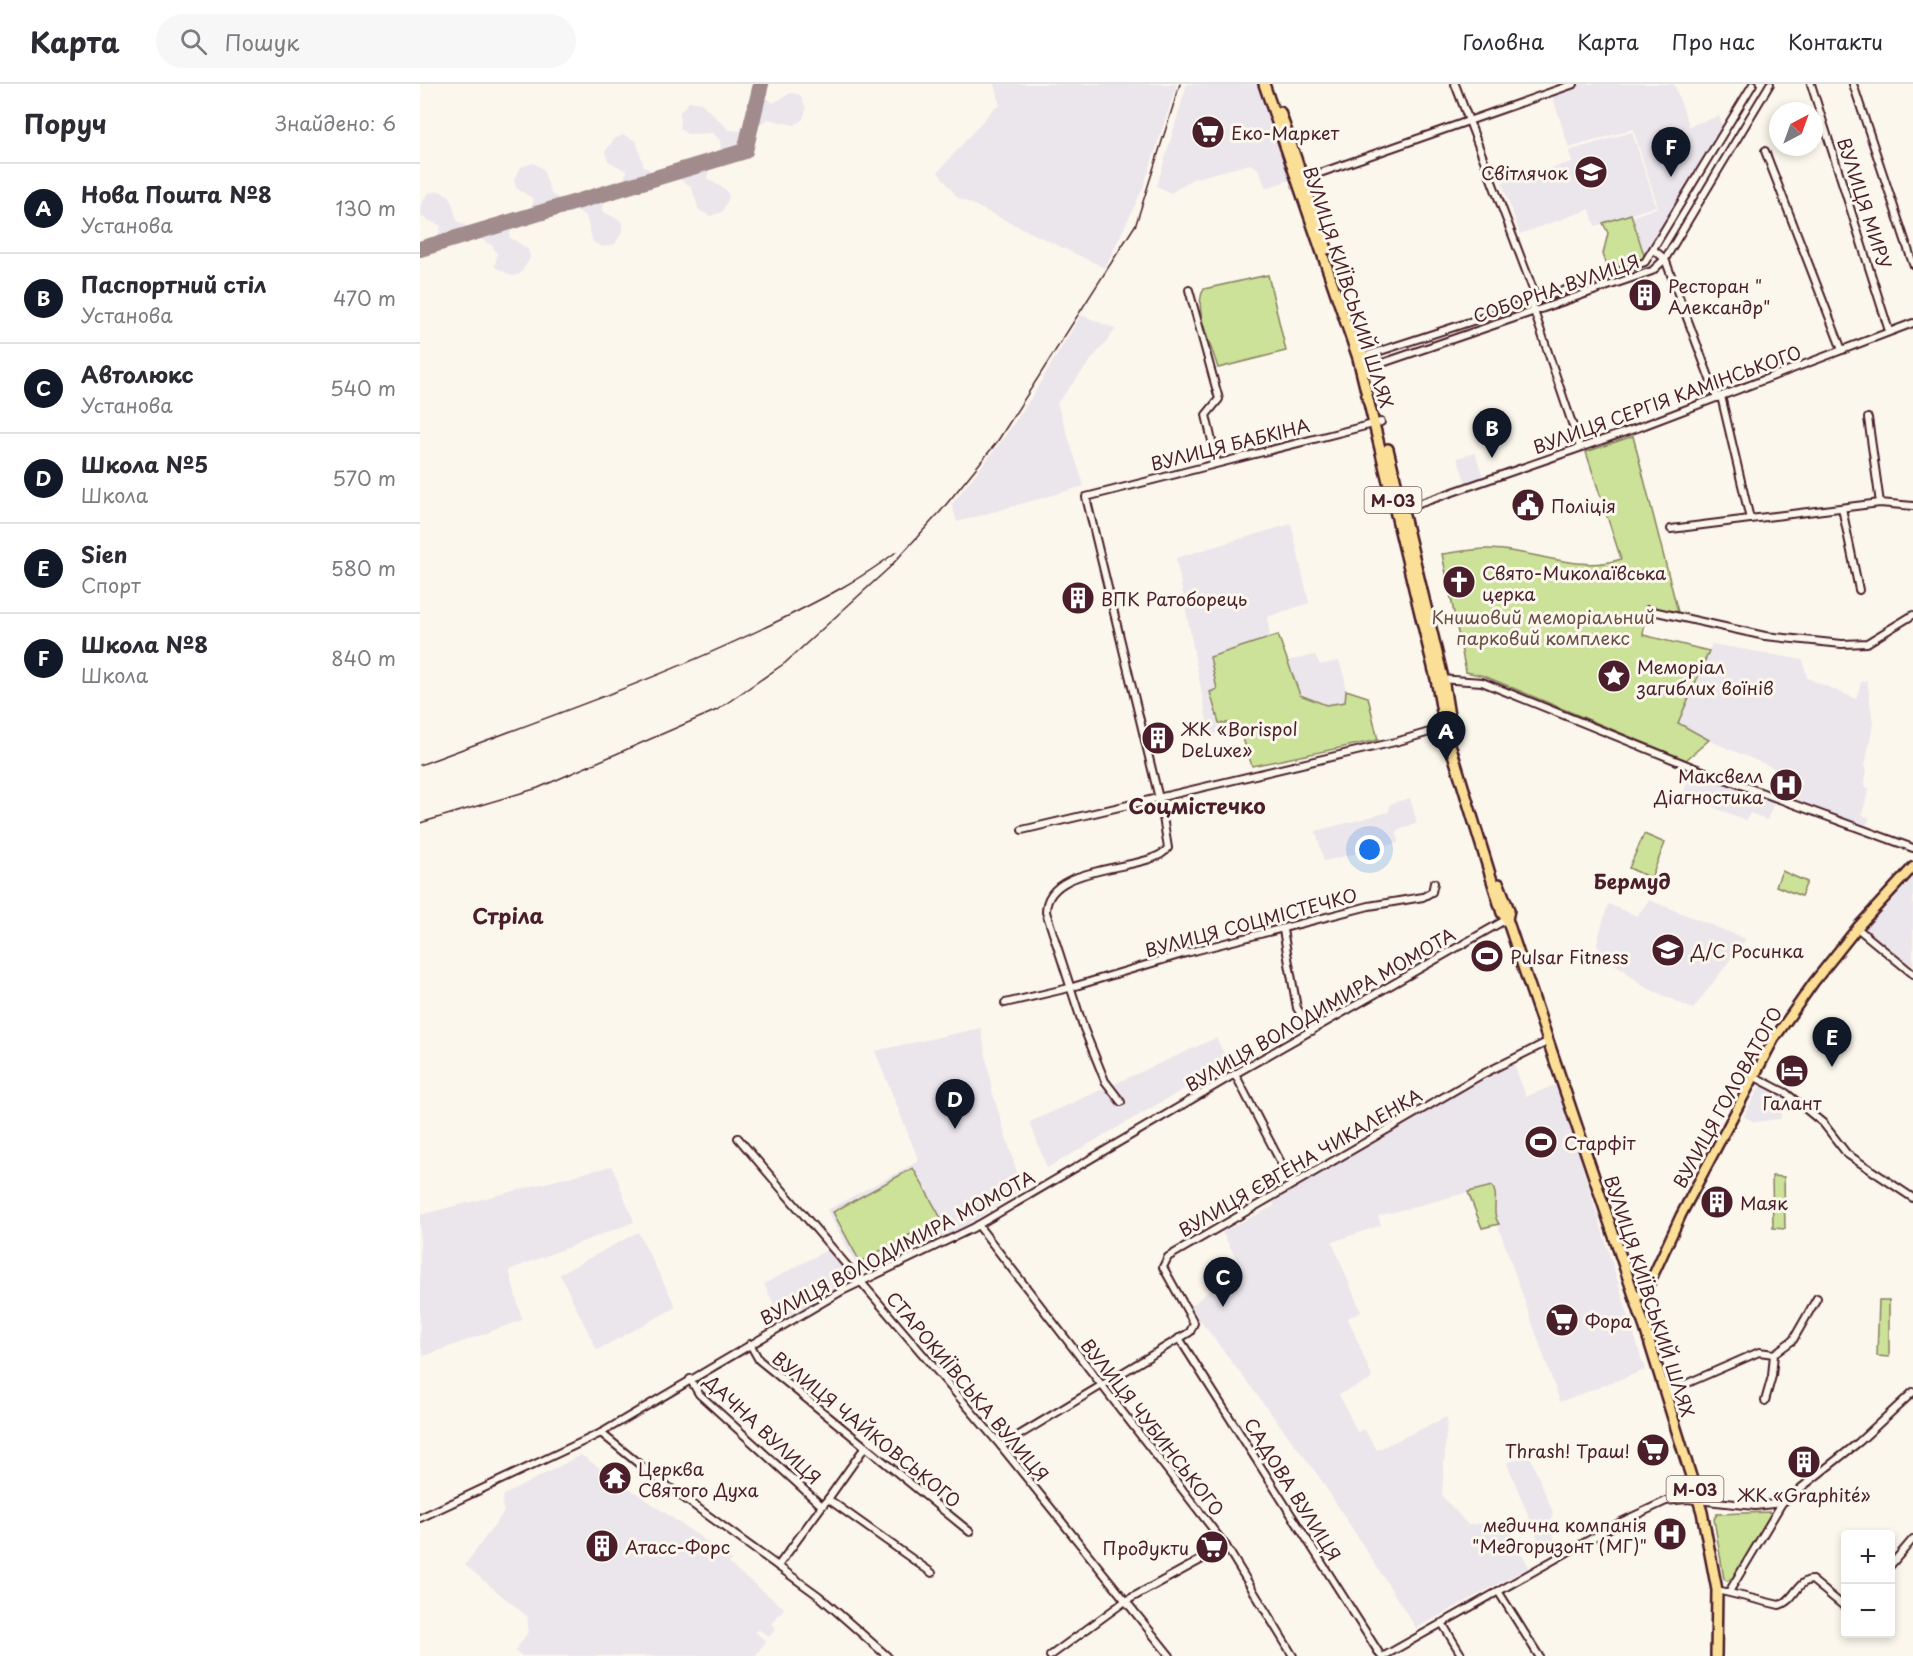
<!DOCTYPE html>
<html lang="uk">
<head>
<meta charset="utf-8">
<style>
  body { margin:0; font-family:"Playpen Sans",sans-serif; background:#f7f7f7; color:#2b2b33 }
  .controls { position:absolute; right:18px; bottom:18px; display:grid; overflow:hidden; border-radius:6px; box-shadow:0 3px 9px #0003 }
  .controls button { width:54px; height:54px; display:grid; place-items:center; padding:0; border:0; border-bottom:2px solid #e1e1e2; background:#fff; color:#2b2b33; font:30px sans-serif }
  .compass { position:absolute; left:1349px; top:18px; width:54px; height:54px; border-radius:50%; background:#fff; box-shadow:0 3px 9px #0003; rotate:41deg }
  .you { position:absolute; left:950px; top:766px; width:21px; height:21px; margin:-15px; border:4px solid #fff; border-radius:50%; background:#1a73e8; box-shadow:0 0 0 9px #1a73e833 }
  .badge { display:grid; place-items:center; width:39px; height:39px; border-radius:50%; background:#111827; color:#fff; font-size:20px; font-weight:700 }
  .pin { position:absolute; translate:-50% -50px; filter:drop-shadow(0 2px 3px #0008) }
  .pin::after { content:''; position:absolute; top:32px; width:21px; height:18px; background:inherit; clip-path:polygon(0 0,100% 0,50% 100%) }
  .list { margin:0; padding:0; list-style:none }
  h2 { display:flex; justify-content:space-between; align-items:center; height:78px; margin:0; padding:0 24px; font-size:26px }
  h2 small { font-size:20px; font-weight:400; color:#7c7c81 }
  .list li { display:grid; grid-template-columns:39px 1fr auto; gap:18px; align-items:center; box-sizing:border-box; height:90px; padding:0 24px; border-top:2px solid #e1e1e2 }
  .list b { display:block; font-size:22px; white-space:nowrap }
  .list p { margin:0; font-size:20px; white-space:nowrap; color:#7c7c81 }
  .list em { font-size:20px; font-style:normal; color:#7c7c81 }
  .icon { flex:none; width:33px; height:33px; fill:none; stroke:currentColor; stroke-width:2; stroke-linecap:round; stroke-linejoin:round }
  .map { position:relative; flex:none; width:1493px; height:1572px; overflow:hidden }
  header { display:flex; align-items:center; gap:36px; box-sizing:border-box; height:84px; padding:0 30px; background:#fff; border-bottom:2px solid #e1e1e2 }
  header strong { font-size:28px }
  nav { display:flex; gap:33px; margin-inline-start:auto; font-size:21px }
  .search { width:420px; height:54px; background:#f7f7f7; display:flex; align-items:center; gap:15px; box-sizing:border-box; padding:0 21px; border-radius:33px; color:#7c7c81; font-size:22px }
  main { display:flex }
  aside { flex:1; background:#fff }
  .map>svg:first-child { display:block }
</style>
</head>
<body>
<header>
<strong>Карта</strong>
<div class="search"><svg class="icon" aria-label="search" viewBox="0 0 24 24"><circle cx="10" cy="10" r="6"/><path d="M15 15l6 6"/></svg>Пошук</div>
<nav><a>Головна</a><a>Карта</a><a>Про нас</a><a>Контакти</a></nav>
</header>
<main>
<aside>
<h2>Поруч<small>Знайдено: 6</small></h2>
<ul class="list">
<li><span class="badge">A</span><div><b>Нова Пошта №8</b><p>Установа</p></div><em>130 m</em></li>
<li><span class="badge">B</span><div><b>Паспортний стіл</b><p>Установа</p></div><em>470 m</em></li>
<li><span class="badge">C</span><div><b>Автолюкс</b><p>Установа</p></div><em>540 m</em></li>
<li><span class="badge">D</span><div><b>Школа №5</b><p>Школа</p></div><em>570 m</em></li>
<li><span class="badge">E</span><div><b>Sien</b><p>Спорт</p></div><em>580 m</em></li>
<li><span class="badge">F</span><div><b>Школа №8</b><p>Школа</p></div><em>840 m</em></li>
</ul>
</aside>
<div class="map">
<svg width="1493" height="1572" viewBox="0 0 1493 1572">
  <rect width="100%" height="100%" fill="#fbf7ec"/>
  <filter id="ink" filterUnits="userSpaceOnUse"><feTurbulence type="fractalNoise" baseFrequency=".0167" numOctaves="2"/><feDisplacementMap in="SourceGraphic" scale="12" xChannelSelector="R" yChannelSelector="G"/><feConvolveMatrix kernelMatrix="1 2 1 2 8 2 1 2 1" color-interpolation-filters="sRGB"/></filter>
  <g filter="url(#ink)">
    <g fill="#ebe5ec">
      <polygon points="334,0 348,0 345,12 353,19 371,9 380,11 386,24 383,35 375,41 348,35 337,42 331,67 326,75 289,86 287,95 306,106 309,113 302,128 290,132 279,126 271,102 259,95 185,117 182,127 201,137 203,146 195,160 183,163 173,158 166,132 154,126 92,144 89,153 108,165 110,174 101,189 93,192 75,183 77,170 73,162 60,154 0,172 0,157 18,153 21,142 2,133 0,123 8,109 19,107 30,112 37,137 49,144 111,125 114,115 96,104 94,96 101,83 113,79 123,85 131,110 142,116 203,98 207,87 188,77 185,68 194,55 204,51 216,57 224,83 234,88 301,69 300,56 293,49 267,50 260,44 260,28 270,17 281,19 309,46 321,47"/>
      <polygon points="574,0 757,0 723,104 685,184 537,113 518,88 574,24 580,22"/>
      <polygon points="767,0 838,0 870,96 846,104 838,84 830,80 772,95 751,109 737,102"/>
      <polygon points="1157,0 1254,0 1269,42 1299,32 1303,45 1225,174 1212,133 1238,123 1213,45 1149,64 1131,8"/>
      <polygon points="1212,48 1236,122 1175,142 1170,125 1100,150 1082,99 1152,78 1149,67"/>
      <polygon points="661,231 696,245 637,319 664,402 537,438 532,420 580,359 610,316"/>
      <polygon points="1055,369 1063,393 1046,399 1037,374"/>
      <polygon points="871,440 889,519 847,533 850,553 790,573 797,605 790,609 800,648 790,652 756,474"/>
      <polygon points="1292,560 1383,576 1387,594 1436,615 1441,598 1447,596 1453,640 1445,682 1447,686 1444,702 1449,704 1442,731 1450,734 1445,743 1376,716 1382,696 1295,659 1258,639"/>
      <polygon points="895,571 900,581 919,577 925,595 925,618 906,622 880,611 868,577"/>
      <polygon points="1273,687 1354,719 1347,736 1330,729 1326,736 1262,711"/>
      <polygon points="990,714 997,739 977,747 978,759 904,777 896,747 969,728 970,720"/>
      <polygon points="1493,792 1493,885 1446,845 1446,841"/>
      <polygon points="1229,816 1326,855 1273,925 1223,902 1204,886 1181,872 1177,859 1188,820 1217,832"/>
      <polygon points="561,944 572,1007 602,1105 546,1142 442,1191 407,1126 499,1077 455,967"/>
      <polygon points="796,954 809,979 627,1084 610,1038"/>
      <polygon points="1093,977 1106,1013 1137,1000 1225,1286 1140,1318 1065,1104 958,1132 961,1141 912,1158 941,1228 928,1234 952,1293 949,1297 919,1310 937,1348 944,1345 957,1366 1027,1333 1022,1412 1048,1441 1081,1437 1087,1441 1109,1483 996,1544 898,1391 770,1223 820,1181 802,1148 854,1122 854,1115"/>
      <polygon points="1342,998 1368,1012 1360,1035 1334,1038 1324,1032"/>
      <polygon points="192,1082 214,1138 89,1186 102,1236 4,1272 0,1258 0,1131"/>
      <polygon points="218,1148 256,1223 177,1266 140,1190"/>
      <polygon points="409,1165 434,1196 362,1236 344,1200"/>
      <polygon points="1109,1370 1133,1429 1131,1436 1135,1460 1122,1465 1087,1379"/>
      <polygon points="161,1371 312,1475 309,1479 314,1484 364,1524 351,1540 356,1544 349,1553 338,1545 335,1548 346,1557 335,1572 102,1572 95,1567 108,1548 108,1533 45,1481 84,1428 82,1419 84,1411"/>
    </g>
    <g fill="#cbe298" stroke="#8a8062" stroke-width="1.5">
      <polygon points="1211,130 1225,174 1189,187 1183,170 1188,149 1183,139"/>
      <path d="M 848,191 L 866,267 L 798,284 C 792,263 772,224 784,205 Z"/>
      <path d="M 1213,352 L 1259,532 L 1226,524 L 1225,530 L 1211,531 L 1225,535 L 1223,551 L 1289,567 L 1258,639 L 1289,656 L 1266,676 L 1064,592 L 1046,588 L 1022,470 C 1037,468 1053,465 1068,465 C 1111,465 1159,490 1201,475 L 1166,368 Z"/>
      <polygon points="858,551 880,611 906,621 925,618 926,606 948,613 958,656 832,682 818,639 799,639 790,608 797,605 790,573"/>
      <polygon points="1224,750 1245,759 1231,794 1209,784"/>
      <polygon points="1362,787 1387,798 1381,812 1356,802"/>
      <polygon points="493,1084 521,1134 440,1178 413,1128"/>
      <polygon points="1352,1092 1364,1093 1365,1145 1353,1144"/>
      <path d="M 1072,1102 C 1080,1112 1070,1128 1079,1140 L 1062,1144 L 1048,1108 Z"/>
      <polygon points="1459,1216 1469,1216 1469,1273 1457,1272"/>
      <polygon points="1350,1428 1352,1432 1313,1493 1307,1497 1304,1495 1294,1435 1297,1430"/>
    </g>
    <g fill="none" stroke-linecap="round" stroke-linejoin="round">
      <polyline stroke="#a28b8c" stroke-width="16" points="0,165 325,67 341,0"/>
      <defs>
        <g id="minor">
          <polyline points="1035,0 1117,216"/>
          <polyline points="1391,0 1469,247"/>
          <polyline points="1433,0 1493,180"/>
          <polyline points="1345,67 1422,266"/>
          <polyline points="880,96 1154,0"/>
          <polyline points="1234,166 1245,175 1297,314"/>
          <polyline points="769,206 799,315 786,331 797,379"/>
          <polyline points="1111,218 1160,363"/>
          <polyline points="942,273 1117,216 1225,178 1333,0"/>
          <polyline points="945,285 1232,187 1245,175 1350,0"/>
          <polyline points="1448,334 1460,419"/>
          <polyline points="1422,424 1439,506"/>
          <polyline points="981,426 1217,344 1493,239"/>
          <polyline points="1330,435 1460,419 1493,422"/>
          <polyline points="1251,445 1330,435 1301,312"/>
          <polyline points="1228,526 1345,552 1422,560 1447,559 1493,531"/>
          <polyline points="1019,595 1062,598 1272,683 1493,764"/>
          <polyline points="602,746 979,657 1030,642"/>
          <polyline points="1437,844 1493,890"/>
          <polyline points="863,846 877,924 892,947"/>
          <polyline points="585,919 649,904 766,869 949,822 1003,813 1012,808 1014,799"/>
          <polyline points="815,990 872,1100"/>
          <polyline points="1335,993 1366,1009 1403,1039 1427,1070 1493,1114"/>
          <path d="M 701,1018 L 685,997 L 664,945 L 626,828 C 626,777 731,789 748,764 L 742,727 L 666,413 L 961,338"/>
          <polyline points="318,1054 581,1362 750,1572"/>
          <polyline points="558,1141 806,1462 873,1572"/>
          <polyline points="759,1254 961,1572"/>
          <polyline points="330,1260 339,1276 550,1448"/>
          <polyline points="270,1295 279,1310 402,1422 408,1415 512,1489"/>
          <polyline points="1245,1309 1339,1268 1354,1270"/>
          <polyline points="1345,1317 1352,1292 1354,1270 1373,1256 1397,1214"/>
          <polyline points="181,1349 235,1393 399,1512 467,1572"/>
          <polyline points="581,1362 770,1248 774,1239 743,1183 748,1173 1063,990 1129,957"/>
          <polyline points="408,1415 445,1363"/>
          <polyline points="0,1434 181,1349 422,1207 553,1144 815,990 1087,835"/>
          <polyline points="358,1482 402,1422"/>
          <polyline points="1470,1482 1493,1455"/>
          <path d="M 1297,1506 L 1359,1521 C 1374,1518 1377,1496 1392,1496 L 1426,1524"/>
          <polyline points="1078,1507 1119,1572"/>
          <polyline points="1309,1508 1362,1419 1439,1358 1493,1308"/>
          <polyline points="1022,1539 1042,1572"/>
          <polyline points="630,1572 704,1518 806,1462"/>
          <polyline points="964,1572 1199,1439 1246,1417 1267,1415 1335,1422 1362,1419"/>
        </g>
        <polyline id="major" points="1214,1214 1225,1209 1261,1131 1354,955 1394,898 1437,844 1493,783"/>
        <g id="highway">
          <polyline points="844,0 938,274 1016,595 1025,644 1082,829 1087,835 1225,1244 1282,1428 1297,1506 1296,1572"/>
          <polyline points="860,28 907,165"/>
          <polyline points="937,252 948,287"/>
          <polyline points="968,365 1023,594 1029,632"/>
          <polyline points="1079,800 1089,826 1087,835"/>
        </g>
      </defs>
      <use href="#minor" stroke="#4a1f2b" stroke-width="10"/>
      <use href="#major" stroke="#4a1f2b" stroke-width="13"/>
      <use href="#highway" stroke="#4a1f2b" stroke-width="14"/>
      <use href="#minor" stroke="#fbf7ec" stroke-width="6"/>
      <use href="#major" stroke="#fbdf96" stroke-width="8"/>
      <use href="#highway" stroke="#fbdf96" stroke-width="9"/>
      <g stroke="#4a1f2b" stroke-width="1.5">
        <path d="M 0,681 C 119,636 240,595 354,539 C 396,518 439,497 476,468"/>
        <polyline points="0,739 118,704 297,626 365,579 469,484 520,428 577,358 716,140 760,0"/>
      </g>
    </g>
  </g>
  <defs>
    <symbol id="supermarket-disc" viewBox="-11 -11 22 22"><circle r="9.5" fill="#4a1f2b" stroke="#fbf7ec"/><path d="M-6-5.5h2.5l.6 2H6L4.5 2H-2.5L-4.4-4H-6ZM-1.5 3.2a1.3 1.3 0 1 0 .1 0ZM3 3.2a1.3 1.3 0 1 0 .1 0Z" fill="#fff"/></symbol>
    <symbol id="school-disc" viewBox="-11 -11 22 22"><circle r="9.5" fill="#4a1f2b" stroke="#fbf7ec"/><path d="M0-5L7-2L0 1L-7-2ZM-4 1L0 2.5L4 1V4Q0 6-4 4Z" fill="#fff"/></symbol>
    <symbol id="building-disc" viewBox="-11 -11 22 22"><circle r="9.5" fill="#4a1f2b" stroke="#fbf7ec"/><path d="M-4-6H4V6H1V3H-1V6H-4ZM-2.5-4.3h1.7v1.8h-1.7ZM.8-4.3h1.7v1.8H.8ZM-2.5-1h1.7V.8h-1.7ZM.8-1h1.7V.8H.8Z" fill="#fff"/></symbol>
    <symbol id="civic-disc" viewBox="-11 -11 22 22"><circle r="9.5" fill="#4a1f2b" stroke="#fbf7ec"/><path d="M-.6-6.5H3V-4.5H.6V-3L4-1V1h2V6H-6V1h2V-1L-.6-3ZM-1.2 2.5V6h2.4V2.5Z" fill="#fff"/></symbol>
    <symbol id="church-disc" viewBox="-11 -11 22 22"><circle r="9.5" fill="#4a1f2b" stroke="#fbf7ec"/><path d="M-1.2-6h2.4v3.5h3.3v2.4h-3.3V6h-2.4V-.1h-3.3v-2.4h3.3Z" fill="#fff"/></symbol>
    <symbol id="sight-disc" viewBox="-11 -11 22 22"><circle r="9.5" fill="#4a1f2b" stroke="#fbf7ec"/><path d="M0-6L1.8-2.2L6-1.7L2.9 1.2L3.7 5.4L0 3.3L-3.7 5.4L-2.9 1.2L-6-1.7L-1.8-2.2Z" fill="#fff"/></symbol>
    <symbol id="hospital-disc" viewBox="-11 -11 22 22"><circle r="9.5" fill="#4a1f2b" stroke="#fbf7ec"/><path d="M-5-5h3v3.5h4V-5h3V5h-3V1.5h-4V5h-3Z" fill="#fff"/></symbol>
    <symbol id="stadium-disc" viewBox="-11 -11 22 22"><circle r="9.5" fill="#4a1f2b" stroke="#fbf7ec"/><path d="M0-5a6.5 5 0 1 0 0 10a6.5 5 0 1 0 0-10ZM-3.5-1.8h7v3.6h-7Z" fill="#fff"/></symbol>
    <symbol id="hotel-disc" viewBox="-11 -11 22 22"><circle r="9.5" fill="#4a1f2b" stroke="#fbf7ec"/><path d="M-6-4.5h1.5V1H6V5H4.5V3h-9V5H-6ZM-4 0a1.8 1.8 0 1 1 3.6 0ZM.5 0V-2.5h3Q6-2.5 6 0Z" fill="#fff"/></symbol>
    <symbol id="temple-disc" viewBox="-11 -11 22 22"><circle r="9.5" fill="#4a1f2b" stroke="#fbf7ec"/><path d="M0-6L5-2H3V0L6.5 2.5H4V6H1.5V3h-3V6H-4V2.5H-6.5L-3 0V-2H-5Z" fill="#fff"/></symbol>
  </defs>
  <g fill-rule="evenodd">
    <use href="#supermarket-disc" x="769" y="29" width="38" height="38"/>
    <use href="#school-disc" x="1152" y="69" width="38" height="38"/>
    <use href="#building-disc" x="1206" y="192" width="38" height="38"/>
    <use href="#civic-disc" x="1089" y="402" width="38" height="38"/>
    <use href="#church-disc" x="1020" y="479" width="38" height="38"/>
    <use href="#building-disc" x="639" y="495" width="38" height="38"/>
    <use href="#sight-disc" x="1175" y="573" width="38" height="38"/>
    <use href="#building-disc" x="719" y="635" width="38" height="38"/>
    <use href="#hospital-disc" x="1347" y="682" width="38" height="38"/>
    <use href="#school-disc" x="1229" y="847" width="38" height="38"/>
    <use href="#stadium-disc" x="1048" y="853" width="38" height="38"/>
    <use href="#hotel-disc" x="1353" y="968" width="38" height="38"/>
    <use href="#stadium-disc" x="1102" y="1039" width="38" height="38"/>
    <use href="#building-disc" x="1278" y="1099" width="38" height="38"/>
    <use href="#supermarket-disc" x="1123" y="1217" width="38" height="38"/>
    <use href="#supermarket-disc" x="1214" y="1347" width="38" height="38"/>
    <use href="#building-disc" x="1365" y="1359" width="38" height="38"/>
    <use href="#temple-disc" x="176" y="1375" width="38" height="38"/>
    <use href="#hospital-disc" x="1231" y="1431" width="38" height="38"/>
    <use href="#building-disc" x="163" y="1443" width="38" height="38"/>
    <use href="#supermarket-disc" x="773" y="1444" width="38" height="38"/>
  </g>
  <g text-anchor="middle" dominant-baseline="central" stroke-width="6" stroke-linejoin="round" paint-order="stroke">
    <g fill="#fbf7ec" stroke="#7f6065" stroke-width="1.5">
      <rect x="944.5" y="403" width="57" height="26" rx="4.5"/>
      <rect x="1246.5" y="1392" width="57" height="26" rx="4.5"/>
    </g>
    <g font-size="16" font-weight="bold" fill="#4a1f2b">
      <text x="973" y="416">М-03</text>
      <text x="1275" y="1405">М-03</text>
    </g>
    <g font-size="18" fill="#4a1f2b" stroke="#fbf7ec" text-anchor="start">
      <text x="811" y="48">Еко-Маркет</text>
      <text x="1148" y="88" text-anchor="end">Світлячок</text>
      <text x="1248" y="201">Ресторан "<tspan x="1248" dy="21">Александр"</tspan></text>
      <text x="1131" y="421">Поліція</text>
      <text x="1062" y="488">Свято-Миколаївська<tspan x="1062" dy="21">церка</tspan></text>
      <text x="681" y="514">ВПК Ратоборець</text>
      <text x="1217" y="582">Меморіал<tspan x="1217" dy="21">загиблих воїнів</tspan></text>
      <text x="761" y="644">ЖК «Borispol<tspan x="761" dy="21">DeLuxe»</tspan></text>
      <text x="1343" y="691" text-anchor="end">Максвелл<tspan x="1343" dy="21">Діагностика</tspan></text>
      <text x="1271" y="866">Д/С Росинка</text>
      <text x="1090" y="872">Pulsar Fitness</text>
      <text x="1372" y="1018" text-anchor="middle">Галант</text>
      <text x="1144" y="1058">Старфіт</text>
      <text x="1320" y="1118">Маяк</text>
      <text x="1165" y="1236">Фора</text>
      <text x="1210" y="1366" text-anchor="end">Thrash! Траш!</text>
      <text x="218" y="1384">Церква<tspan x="218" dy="21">Святого Духа</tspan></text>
      <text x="1384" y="1410" text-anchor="middle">ЖК «Graphité»</text>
      <text x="1227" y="1440" text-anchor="end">медична компанія<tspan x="1227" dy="21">"Медгоризонт (МГ)"</tspan></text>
      <text x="205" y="1462">Атасс-Форс</text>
      <text x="769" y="1463" text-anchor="end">Продукти</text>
    </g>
    <g font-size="18" fill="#4a1f2b" stroke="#fbf7ec">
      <text transform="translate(1445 119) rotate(72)">ВУЛИЦЯ МИРУ</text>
      <text transform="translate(929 203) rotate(72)">ВУЛИЦЯ КИЇВСЬКИЙ ШЛЯХ</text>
      <text transform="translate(1136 204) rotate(-19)">СОБОРНА ВУЛИЦЯ</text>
      <text transform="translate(1247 315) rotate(-20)">ВУЛИЦЯ СЕРГІЯ КАМІНСЬКОГО</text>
      <text transform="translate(810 360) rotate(-14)">ВУЛИЦЯ БАБКІНА</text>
      <text transform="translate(831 838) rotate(-15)">ВУЛИЦЯ СОЦМІСТЕЧКО</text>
      <text transform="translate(900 925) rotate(-30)">ВУЛИЦЯ ВОЛОДИМИРА МОМОТА</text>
      <text transform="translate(1307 1013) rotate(-61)">ВУЛИЦЯ ГОЛОВАТОГО</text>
      <text transform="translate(880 1078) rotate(-30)">ВУЛИЦЯ ЄВГЕНА ЧИКАЛЕНКА</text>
      <text transform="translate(477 1163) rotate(-28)">ВУЛИЦЯ ВОЛОДИМИРА МОМОТА</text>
      <text transform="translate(1230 1212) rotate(72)">ВУЛИЦЯ КИЇВСЬКИЙ ШЛЯХ</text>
      <text transform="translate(548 1302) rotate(50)">СТАРОКИЇВСЬКА ВУЛИЦЯ</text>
      <text transform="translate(733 1343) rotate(52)">ВУЛИЦЯ ЧУБИНСЬКОГО</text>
      <text transform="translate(343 1345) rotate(43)">ДАЧНА ВУЛИЦЯ</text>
      <text transform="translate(447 1345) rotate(39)">ВУЛИЦЯ ЧАЙКОВСЬКОГО</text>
      <text transform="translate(873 1405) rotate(58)">САДОВА ВУЛИЦЯ</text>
    </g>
    <g font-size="18" fill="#6a5046" stroke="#fbf7ec">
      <text x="1123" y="532">Книшовий меморіальний<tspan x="1123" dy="21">парковий комплекс</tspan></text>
    </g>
    <g font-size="20" font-weight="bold" fill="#4a1f2b" stroke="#fbf7ec">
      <text x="1212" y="797">Бермуд</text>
    </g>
    <g font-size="21" font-weight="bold" fill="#4a1f2b" stroke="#fbf7ec">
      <text x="777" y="721">Соцмістечко</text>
      <text x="88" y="831">Стріла</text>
    </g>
  </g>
</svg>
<div class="controls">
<button>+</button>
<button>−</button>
</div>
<svg class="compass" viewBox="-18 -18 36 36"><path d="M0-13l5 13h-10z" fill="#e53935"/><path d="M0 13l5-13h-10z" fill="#7c7c81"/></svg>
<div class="you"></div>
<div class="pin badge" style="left:1026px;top:677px">A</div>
<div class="pin badge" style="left:1072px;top:374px">B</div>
<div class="pin badge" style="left:803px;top:1223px">C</div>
<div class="pin badge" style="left:535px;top:1045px">D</div>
<div class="pin badge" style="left:1412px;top:983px">E</div>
<div class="pin badge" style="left:1251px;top:93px">F</div>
</div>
</main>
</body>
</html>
